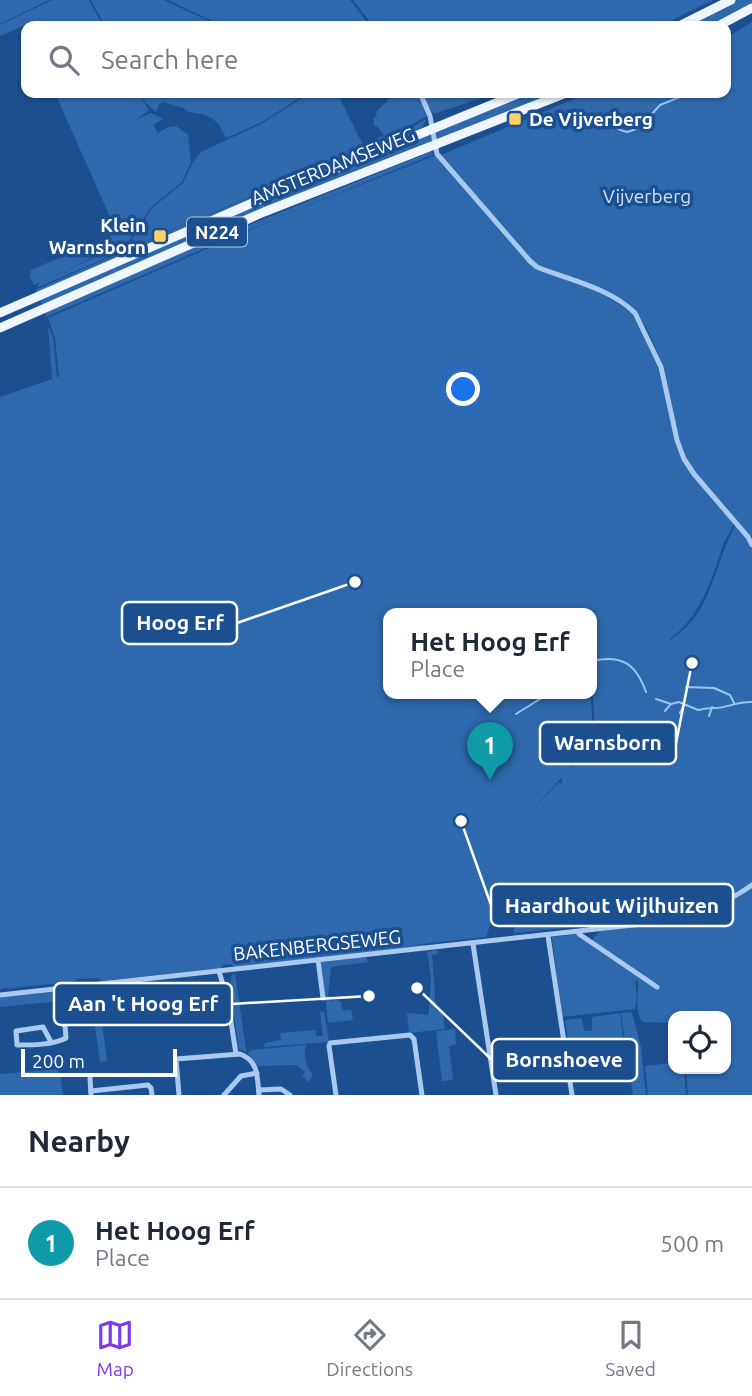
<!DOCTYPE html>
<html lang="en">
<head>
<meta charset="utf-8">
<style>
  body { margin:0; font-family:Ubuntu,sans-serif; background:#f6f6f7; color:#1f2937 }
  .controls { position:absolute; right:21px; bottom:21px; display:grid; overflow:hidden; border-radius:14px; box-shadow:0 2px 5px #0004 }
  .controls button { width:63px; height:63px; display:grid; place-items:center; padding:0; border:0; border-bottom:2px solid #e0e1e3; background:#fff; color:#1f2937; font:35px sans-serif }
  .scale { position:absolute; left:21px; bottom:18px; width:156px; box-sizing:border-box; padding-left:7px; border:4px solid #fff; border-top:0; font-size:19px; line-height:24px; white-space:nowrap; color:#fff; -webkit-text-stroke:5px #1b4f8f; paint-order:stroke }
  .you { position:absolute; left:464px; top:390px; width:24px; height:24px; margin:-18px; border:5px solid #fff; border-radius:50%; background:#1a73e8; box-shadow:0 0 0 10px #1a73e833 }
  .badge { display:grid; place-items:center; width:46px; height:46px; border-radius:50%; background:#7c3aed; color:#fff; font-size:23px; font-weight:700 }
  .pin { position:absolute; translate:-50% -58px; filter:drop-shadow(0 2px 4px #0008) }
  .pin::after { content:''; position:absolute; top:37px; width:24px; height:21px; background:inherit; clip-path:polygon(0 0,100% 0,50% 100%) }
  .popup { position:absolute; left:383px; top:608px; width:214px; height:91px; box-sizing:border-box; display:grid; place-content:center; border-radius:14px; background:#fff; filter:drop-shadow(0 2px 5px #0005); font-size:23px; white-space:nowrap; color:#747a83 }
  .popup b { font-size:26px; color:#1f2937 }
  .popup::after { content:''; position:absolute; left:50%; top:100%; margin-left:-14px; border:14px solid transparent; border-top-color:#fff }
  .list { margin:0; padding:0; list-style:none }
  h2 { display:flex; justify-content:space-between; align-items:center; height:91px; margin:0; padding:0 28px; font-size:30px }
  h2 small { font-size:23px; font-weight:400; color:#747a83 }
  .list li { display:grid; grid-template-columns:46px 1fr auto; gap:21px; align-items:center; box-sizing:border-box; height:112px; padding:0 28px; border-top:2px solid #e0e1e3 }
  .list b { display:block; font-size:26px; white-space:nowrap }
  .list p { margin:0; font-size:23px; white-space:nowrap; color:#747a83 }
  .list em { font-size:23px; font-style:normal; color:#747a83 }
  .icon { flex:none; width:38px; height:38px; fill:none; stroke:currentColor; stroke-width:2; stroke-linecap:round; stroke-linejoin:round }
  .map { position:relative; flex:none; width:752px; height:1095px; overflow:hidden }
  .search { position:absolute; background:#fff; box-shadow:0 2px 5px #0004; left:21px; right:21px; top:21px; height:77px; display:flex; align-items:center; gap:18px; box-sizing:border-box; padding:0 24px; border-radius:14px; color:#747a83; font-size:26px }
  .sheet { height:203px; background:#fff }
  nav { display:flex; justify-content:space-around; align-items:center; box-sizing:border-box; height:98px; border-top:2px solid #e0e1e3; background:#fff; font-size:19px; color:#747a83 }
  nav a { display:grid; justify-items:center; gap:4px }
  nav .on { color:#7c3aed }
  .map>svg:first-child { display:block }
</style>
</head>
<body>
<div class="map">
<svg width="752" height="1095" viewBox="0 0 752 1095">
  <rect width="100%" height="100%" fill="#1b4f8f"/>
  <g fill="#2e69ad" fill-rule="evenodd">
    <polygon points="0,0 49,0 0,24"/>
    <polygon points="52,0 89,0 103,26 26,27 25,25 0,36 0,25"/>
    <polygon points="91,0 164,0 219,26 105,26"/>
    <polygon points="168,0 350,0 370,26 223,26"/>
    <polygon points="353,0 713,0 660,26 373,26"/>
    <polygon points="737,0 752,0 752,4 712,26 685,26"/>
    <path d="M 752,22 L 752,1095 L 688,1095 L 686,1069 L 726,1069 L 726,1016 L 673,1016 L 673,1023 L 643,1022 C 634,1013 639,994 638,981 L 635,980 L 637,997 L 635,1009 L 562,1017 L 552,937 L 576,934 L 590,942 L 600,931 L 671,921 L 671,918 L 602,927 L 601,922 L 597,921 L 595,927 L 589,929 L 584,926 L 514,933 L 515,896 L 504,895 L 500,906 L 497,905 L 486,937 L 412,945 L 425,945 L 421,947 L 242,966 L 235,967 L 230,964 L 222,965 L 222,968 L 101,981 L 99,978 L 77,979 L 74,982 L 0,989 L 0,397 L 52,379 L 48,326 L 53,337 L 57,377 L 59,377 L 55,338 L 48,318 L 285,215 L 436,155 L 533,266 L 601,293 L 634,314 L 649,340 L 660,367 L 676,440 L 684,460 L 734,523 C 731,532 725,539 722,548 C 711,583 700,616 670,639 L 671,640 C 679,633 689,626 695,617 C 715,589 719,552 737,523 C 715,498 689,473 678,441 C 663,398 666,349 635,311 C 612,284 560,283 534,264 C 522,255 512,239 502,228 C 483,206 455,180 441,155 L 588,93 L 726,93 L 726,38 ZM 388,614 L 592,614 L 592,686 L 596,741 L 562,777 L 562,784 L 559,782 L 529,814 L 593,742 L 591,694 L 388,694 Z"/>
    <polygon points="55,93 138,93 149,110 136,120 151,113 163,119 153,125 158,133 168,127 176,126 188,135 191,162 182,182 151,207 129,241 34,285 30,277 31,270 117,233"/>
    <path d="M 139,93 L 307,93 L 262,122 L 226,138 C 216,115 209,116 186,111 L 186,109 L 163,102 L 160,103 L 156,112 L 146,103 Z"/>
    <polygon points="310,93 347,93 339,97 363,145 384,135 378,127 374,126 374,118 377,116 376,112 395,93 418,93 427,116 387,138 36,288 40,282 130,242 152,208 183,183 193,162 201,152 263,123"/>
    <polygon points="421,93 497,93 433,114"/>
    <polygon points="529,93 558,93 437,140 435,131"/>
    <polygon points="427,119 421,128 354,154 329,168 196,224 153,240 134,251 37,293 35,290 184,225 387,140"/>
    <polygon points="433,132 435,141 43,305 39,300 188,233"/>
    <polygon points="430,152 434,154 219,242 217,238"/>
    <polygon points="215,238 217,243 46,317 45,313"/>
    <polygon points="437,950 438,954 432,955 436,1010 442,1011 445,1029 409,1033 407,1013 428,1015 429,1012 431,977 427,952"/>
    <polygon points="366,957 368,962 331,967 328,995 330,1001 337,1000 341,1002 343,1011 351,1009 353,1020 328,1023 321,962"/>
    <polygon points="235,973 246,1050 246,1052 239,1049 231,995 231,976"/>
    <polygon points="95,987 98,992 107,1061 100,1062 91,998 75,996 68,1002 64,1001 65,990"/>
    <polygon points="59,991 61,1001 0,1007 0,997"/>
    <polygon points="324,1011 329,1042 264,1047 265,1043 281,1040 280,1033 315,1030 316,1036 323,1036 320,1012"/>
    <polygon points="630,1012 632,1013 641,1047 646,1095 633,1095 621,1013"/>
    <polygon points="620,1013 626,1061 618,1062 618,1067 572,1071 565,1020 582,1018 584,1031 592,1031 592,1017"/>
    <polygon points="455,1029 456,1044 449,1046 453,1080 442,1081 436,1031"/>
    <path d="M 306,1045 C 303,1056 305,1066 313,1074 L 309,1082 L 302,1076 L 305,1072 L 296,1065 L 258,1066 L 248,1053 L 251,1050 Z"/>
    <polygon points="673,1063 673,1069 684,1069 686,1095 648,1095 645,1066"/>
    <polygon points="57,1069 60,1073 63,1095 0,1095 0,1074"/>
  </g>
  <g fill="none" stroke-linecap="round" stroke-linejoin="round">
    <g stroke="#9cc4f0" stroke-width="2">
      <path d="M 564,125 C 592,106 603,127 627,132 L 639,128 L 660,105 L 690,93"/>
      <path d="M 592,661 C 622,654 636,664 646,692"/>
      <polyline points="686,687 714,688 730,695 734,703"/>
      <path d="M 656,699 L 671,704 L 679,702 L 698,710 C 706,708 708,708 715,708 C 727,708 738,701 752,702"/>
      <polyline points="665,711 671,704"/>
      <polyline points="680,713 684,705"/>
      <polyline points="516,714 548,694"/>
      <polyline points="709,716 712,707"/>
    </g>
    <g stroke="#a9c9ee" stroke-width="5">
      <path d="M 420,93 L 430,116 L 437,154 L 530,261 L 537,267 C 569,280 610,288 635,313 L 661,367 L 677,440 L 684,459 L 694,474 L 748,537 L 752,545"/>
      <polyline points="579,934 657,987"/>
      <polyline points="548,936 572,1095"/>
      <polyline points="473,944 496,1095"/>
      <polyline points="318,960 323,998"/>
      <polyline points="219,971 228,1002 236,1054"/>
      <path d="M 0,995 L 651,923 C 687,917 722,907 752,885"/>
      <path d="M 51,1042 L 43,1027 L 16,1031 L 17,1045 C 32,1045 53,1045 66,1038 L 62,988"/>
      <polyline points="90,1078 91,1095"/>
      <polyline points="259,1090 281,1089 290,1095"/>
      <polyline points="91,1091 148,1085 151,1088 152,1095"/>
      <path d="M 179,1095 L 176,1059 L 240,1054 C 259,1061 257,1077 259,1095"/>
      <polyline points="224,1095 241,1076 257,1073"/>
      <polyline points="336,1095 329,1046 330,1043 410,1035 414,1039 422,1095"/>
    </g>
    <g stroke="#f0f6ff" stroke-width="9">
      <polyline points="679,26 731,0"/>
      <polyline points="718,26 752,8"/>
      <polyline points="0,313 259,200 520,93"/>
      <polyline points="0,328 264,212 566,93"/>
    </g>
  </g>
  <g fill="#ffd166" stroke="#1b4f8f" stroke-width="2.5">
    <rect x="508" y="112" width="14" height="14" rx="3.5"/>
    <rect x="153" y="229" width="14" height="14" rx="3.5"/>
  </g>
  <g text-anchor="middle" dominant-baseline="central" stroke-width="7" stroke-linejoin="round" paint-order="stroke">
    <rect fill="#1b4f8f" stroke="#bbcadd" stroke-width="2" x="187" y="217.5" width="60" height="29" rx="5"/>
    <g font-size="18" font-weight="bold" fill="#fff">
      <text x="217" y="232">N224</text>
    </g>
    <g font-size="19" font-weight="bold" fill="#fff" stroke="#1b4f8f" text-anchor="start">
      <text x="529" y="119">De Vijverberg</text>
      <text x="146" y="225" text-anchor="end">Klein<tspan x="146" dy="22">Warnsborn</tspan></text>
    </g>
    <g font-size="19" fill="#fff" stroke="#1b4f8f">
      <text transform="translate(333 166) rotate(-22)">AMSTERDAMSEWEG</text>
      <text transform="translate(317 945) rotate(-6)">BAKENBERGSEWEG</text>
    </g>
    <g font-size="19" fill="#cfe3fa" stroke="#1b4f8f">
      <text x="647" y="196">Vijverberg</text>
    </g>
  </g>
  <path fill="none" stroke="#fff" stroke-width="2.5" d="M355 582L237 623M692 663L676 743M461 821L491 905M369 996L232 1004M417 988L492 1060"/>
  <g fill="#fff" stroke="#1b4f8f" stroke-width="2.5">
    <circle cx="355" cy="582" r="7"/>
    <circle cx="692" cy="663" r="7"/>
    <circle cx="461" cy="821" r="7"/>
    <circle cx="369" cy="996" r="7"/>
    <circle cx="417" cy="988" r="7"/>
  </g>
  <g fill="#1b4f8f" stroke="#fff" stroke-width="2.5">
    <rect x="122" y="602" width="115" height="42" rx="7"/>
    <rect x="540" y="722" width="136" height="42" rx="7"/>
    <rect x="491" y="884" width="242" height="42" rx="7"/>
    <rect x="54" y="983" width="178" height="42" rx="7"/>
    <rect x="492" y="1039" width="145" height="42" rx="7"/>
  </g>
  <g font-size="21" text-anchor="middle" font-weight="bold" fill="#fff">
    <text x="180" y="630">Hoog Erf</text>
    <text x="608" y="750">Warnsborn</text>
    <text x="612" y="913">Haardhout Wijlhuizen</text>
    <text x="143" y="1011">Aan 't Hoog Erf</text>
    <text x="564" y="1067">Bornshoeve</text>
  </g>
</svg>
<div class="controls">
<button><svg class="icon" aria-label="locate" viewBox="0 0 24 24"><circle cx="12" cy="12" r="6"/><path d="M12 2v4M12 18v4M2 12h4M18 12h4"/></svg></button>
</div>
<div class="scale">200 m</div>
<div class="you"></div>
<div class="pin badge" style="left:490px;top:780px;background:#0f9aa8">1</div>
<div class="popup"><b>Het Hoog Erf</b>Place</div>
<div class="search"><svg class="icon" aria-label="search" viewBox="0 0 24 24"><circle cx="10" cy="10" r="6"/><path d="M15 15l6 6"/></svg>Search here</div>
</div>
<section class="sheet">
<h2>Nearby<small></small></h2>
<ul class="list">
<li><span class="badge" style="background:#0f9aa8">1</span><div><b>Het Hoog Erf</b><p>Place</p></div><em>500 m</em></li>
</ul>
</section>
<nav>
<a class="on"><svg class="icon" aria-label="map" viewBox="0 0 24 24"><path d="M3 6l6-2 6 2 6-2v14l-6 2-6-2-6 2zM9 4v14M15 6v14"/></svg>Map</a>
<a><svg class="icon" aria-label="directions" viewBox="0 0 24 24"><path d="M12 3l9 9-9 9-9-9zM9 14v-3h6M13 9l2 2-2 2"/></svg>Directions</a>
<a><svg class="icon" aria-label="saved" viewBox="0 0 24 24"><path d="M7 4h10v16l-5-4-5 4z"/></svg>Saved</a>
</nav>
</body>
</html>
